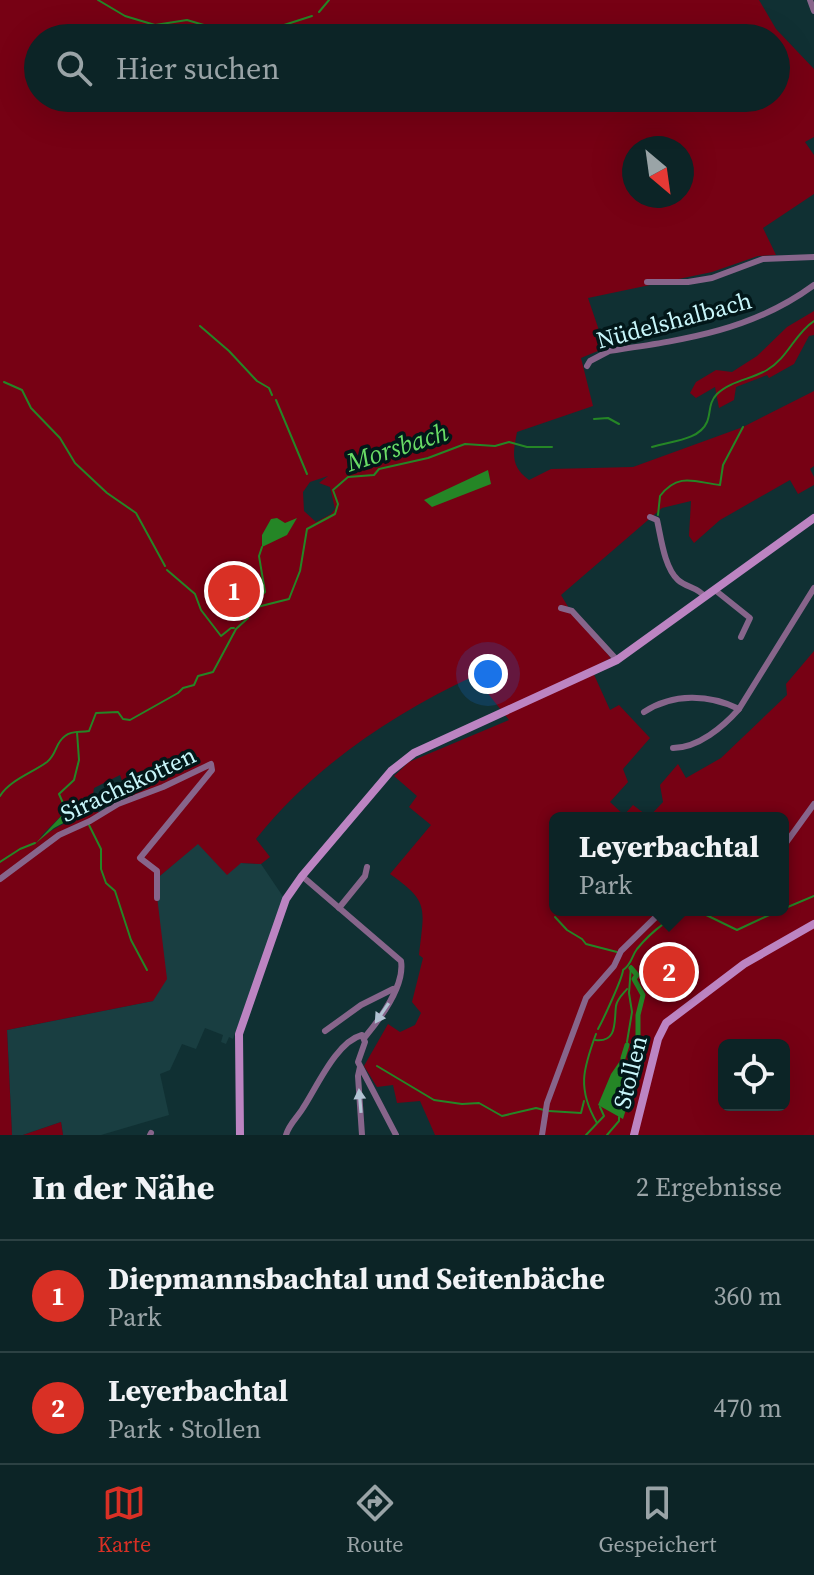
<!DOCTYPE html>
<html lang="de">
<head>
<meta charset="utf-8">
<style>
  body { margin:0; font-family:"Source Serif 4",serif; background:#1a3032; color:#f1f3f6 }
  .controls { position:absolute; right:24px; bottom:24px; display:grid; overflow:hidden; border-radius:12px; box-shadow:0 8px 32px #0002 }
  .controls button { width:72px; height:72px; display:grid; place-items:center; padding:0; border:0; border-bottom:2px solid #2c4143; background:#0c2426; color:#f1f3f6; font:40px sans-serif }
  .compass { position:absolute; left:622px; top:136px; width:72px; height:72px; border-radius:50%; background:#0c2426; box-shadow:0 8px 32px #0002; rotate:151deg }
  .you { position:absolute; left:488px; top:674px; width:28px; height:28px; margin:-20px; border:6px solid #fff; border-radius:50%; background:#1a73e8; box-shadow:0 0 0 12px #1a73e833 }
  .badge { display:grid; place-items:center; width:52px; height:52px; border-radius:50%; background:#d93025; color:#fff; font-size:26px; font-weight:700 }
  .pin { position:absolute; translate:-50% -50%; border:4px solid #fff; box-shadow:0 2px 8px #0006 }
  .popup { position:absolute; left:549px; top:812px; width:240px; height:104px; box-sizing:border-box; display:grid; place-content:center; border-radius:12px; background:#0c2426; filter:drop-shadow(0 2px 6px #0005); font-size:26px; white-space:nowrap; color:#9aa4a7 }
  .popup b { font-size:30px; color:#f1f3f6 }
  .popup::after { content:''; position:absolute; left:50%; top:100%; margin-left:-16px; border:16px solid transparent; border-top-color:#0c2426 }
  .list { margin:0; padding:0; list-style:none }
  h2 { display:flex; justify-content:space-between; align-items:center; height:104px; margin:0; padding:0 32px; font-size:34px }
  h2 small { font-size:26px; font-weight:400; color:#9aa4a7 }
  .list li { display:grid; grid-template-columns:52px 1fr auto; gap:24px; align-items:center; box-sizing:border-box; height:112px; padding:0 32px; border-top:2px solid #2c4143 }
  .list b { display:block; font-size:30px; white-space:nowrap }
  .list p { margin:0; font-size:26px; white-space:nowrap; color:#9aa4a7 }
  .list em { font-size:26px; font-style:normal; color:#9aa4a7 }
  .icon { flex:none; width:44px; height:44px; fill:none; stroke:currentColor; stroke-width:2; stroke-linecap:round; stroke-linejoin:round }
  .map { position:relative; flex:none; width:814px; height:1135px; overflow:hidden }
  .search { position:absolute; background:#0c2426; box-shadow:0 8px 32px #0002; left:24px; right:24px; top:24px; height:88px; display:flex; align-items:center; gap:20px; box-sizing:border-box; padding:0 28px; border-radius:44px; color:#9aa4a7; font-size:30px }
  .sheet { height:328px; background:#0c2426 }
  nav { display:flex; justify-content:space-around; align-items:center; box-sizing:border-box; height:112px; border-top:2px solid #2c4143; background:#0c2426; font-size:22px; color:#9aa4a7 }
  nav a { display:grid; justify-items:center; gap:4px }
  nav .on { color:#d93025 }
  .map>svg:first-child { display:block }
</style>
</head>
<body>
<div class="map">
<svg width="814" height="1135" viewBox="0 0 814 1135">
  <rect width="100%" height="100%" fill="#103033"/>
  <polygon fill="#193e41" points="198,843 241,863 261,864 284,898 233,1039 229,1037 226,1044 221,1042 223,1035 205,1028 196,1049 182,1044 170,1070 160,1074 169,1115 101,1135 63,1135 61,1122 23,1135 12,1135 7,1030 153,1001 155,880"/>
  <g fill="#770114" fill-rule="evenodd">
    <path d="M 0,0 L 759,0 L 776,29 L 814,69 L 814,137 L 805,142 L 814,155 L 814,194 L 763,228 L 776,255 L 758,256 L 712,272 L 588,298 L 605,348 L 581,358 L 593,406 L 517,432 C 513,453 510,466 529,480 L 551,469 L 633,467 L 743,427 L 814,391 L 814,466 L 810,469 L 814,477 L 814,485 L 798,494 L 790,480 L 720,520 L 694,543 L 689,536 L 691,501 L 662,508 L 561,595 L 570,610 L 611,658 L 591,668 L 610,710 L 619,705 L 650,738 L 623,769 L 628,782 L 610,802 L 624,815 L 633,805 L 649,817 L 663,802 L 660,785 L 678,764 L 686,778 L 721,758 L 787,695 L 786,684 L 814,651 L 814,1135 L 435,1135 L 420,1101 L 397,1103 L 393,1085 L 377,1087 L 364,1066 L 388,1024 L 400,1032 L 415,1025 L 421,1013 L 412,1002 L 423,958 L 419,955 C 424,908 430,902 390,874 L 431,825 L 409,807 L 417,796 L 394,776 L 409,762 L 509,720 L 474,676 C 392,714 312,768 256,839 L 270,857 L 261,864 L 241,863 L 227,875 L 198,844 L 155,880 L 167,979 L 153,1001 L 7,1030 L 12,1135 L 0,1135 ZM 38,38 L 776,38 L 776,98 L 38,98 ZM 634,148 L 682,148 L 682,196 L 634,196 ZM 328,476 L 319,483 L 330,487 L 335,509 L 331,514 L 316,522 L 304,511 L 303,492 L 310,482 ZM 120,775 L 129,801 L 99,814 L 93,795 L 94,788 ZM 87,801 L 87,811 L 40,837 L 65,812 ZM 555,818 L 783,818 L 783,910 L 555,910 ZM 724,1045 L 784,1045 L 784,1105 L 724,1105 Z"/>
    <polygon points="814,311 814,335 809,336 794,364 769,378 767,375 736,387 734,400 719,408 715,387 696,398 690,393 696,382 716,370 732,372 757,356 787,327"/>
    <polygon points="61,1122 63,1135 23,1135"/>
  </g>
  <g fill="#258626">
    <polygon points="488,470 491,484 432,507 424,500"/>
    <polygon points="277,518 285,523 297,518 287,535 262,547 262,535 271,519"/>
    <polygon points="88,800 94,803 93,807 54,828 35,844 65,812"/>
    <polygon points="639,1056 629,1078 628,1103 623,1119 598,1105 611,1074 622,1058 628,1061"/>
  </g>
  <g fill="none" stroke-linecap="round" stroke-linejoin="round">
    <g stroke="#258626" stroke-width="2">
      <polyline points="98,0 125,16 155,25 187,20 224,31 241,29 244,31 247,29 255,30 264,25 281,26 312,16"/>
      <polyline points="319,12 329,0"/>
      <polyline points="200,326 229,351 257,381 269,388 272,395"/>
      <polyline points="4,382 22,390 31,408 60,438 75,463 107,493 136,513 165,566"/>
      <polyline points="276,400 307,474"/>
      <polyline points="594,419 608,418 619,424"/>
      <path d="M 652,447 C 669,441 699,441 707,422 C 711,413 708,403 717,394 C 730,381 752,379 767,370 C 788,358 795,333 814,321"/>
      <path d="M 658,515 L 660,496 C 679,471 697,483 720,485 L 723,465 L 743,427"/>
      <polyline points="167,570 195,594 201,610 221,636 231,628 234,628"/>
      <polyline points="247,613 248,608 265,592 259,556 262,547"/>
      <path d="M 0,796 C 10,780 32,773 47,762 C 57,754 55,743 65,736 C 73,730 80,733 89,731 L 96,713 L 118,712 L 123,719 L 130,720 L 178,693 L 183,688 L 194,685 L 198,676 L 213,672 L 236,629 L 248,618 L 248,613 L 257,607 L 289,599 L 300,571 L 307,529 L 335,514 L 338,504 L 333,490 L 348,477 L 374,475 L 379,469 L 428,458 L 465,444 L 495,446 L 509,442 L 527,447 L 552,447"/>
      <polyline points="67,812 59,794 74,780 79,760 77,732"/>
      <polyline points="89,825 101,849 101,869 106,883 115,891 131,940 147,970"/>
      <polyline points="0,862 20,849 35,843"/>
      <polyline points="783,909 814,896"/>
      <polyline points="555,917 567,930 582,939 586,944 617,952"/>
      <path d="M 598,1029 C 603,1020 623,977 623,970 C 632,964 631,957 637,949 C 650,933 675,911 696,910 L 737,930 L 780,910"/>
      <path d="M 596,1034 C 583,1069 577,1089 597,1123"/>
      <path d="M 595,1040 C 618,1043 614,1021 616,1006 C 617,999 623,994 627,989"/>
      <polyline points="627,1042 632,1012 629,993 631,966"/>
      <polyline points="377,1066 434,1100 462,1104 479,1103 502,1116 536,1108 544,1110"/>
      <polyline points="549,1111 581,1113 584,1101"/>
      <polyline points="586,1135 604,1116 600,1107"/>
      <polyline points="607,1135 619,1121 619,1117"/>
    </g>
    <g stroke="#258626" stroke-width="5">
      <polyline points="631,968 637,975 634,979 643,995 638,1015 638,1039"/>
      <polyline points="638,1044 639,1056"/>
      <polyline points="623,1058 627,1045"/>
    </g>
    <g stroke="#87658b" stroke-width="6">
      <polyline points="810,0 814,11"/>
      <polyline points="647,282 688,282 712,278 763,259 814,257"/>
      <path d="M 587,366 L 590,361 L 609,351 C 683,340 752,331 814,285"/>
      <path d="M 650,517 L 657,520 C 661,537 664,567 678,580 C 687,588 698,587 705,597"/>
      <polyline points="715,590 750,618 741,637"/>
      <polyline points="561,608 572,611 617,660"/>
      <path d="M 644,712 C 673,693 709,694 739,709"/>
      <path d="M 673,748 C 698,748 723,727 739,709 L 814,588"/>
      <polyline points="783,847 814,804"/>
      <path d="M 302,876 L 401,961 C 405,985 380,1019 365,1037"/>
      <polyline points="0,879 59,835 90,821 118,804 163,787 211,764 212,770 140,858 157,871 157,898"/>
      <polyline points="339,908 365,876 367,867"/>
      <polyline points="325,1031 361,1005 393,989"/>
      <polyline points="360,1067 358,1076 362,1135"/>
      <polyline points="150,1135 151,1133"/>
      <path d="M 286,1135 C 289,1124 297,1118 303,1108 C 317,1087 336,1042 362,1035 L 365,1042 L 358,1062 L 396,1135"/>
      <polyline points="542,1135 547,1103 586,998 614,966 621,951 663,910"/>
    </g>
    <g stroke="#bc84c2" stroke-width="8">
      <polyline points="240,1135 239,1034 286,899 302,876 391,771 414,753 617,660 814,518"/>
      <polyline points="634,1135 658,1039 666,1023 744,964 814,924"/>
    </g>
  </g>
  <defs><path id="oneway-solid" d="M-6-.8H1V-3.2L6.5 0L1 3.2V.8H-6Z" transform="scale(2)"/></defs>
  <g fill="#b1c3d3">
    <use href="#oneway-solid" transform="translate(382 1013) rotate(124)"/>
    <use href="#oneway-solid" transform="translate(360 1101) rotate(-95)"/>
  </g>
  <g text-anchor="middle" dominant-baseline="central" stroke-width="7" stroke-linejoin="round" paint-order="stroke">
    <g font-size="24" fill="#c8f6fa" stroke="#021719">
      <text transform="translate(674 320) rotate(-15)">Nüdelshalbach</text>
      <text transform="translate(128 784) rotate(-25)">Sirachskotten</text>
      <text transform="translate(630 1072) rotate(-76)">Stollen</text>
    </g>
    <g font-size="26" font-style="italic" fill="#69dc66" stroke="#021719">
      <text transform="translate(397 447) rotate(-18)">Morsbach</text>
    </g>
  </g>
</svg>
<div class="controls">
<button><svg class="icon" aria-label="locate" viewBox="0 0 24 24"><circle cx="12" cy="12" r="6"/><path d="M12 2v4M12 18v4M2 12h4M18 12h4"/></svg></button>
</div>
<svg class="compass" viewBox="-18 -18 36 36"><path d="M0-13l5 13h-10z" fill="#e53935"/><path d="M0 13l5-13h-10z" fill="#9aa4a7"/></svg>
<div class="you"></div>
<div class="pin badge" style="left:234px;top:591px">1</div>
<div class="pin badge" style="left:669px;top:972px">2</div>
<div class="popup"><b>Leyerbachtal</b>Park</div>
<div class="search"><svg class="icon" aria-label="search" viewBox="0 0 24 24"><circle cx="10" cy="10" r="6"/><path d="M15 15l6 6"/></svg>Hier suchen</div>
</div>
<section class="sheet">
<h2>In der Nähe<small>2 Ergebnisse</small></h2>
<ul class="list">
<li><span class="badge">1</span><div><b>Diepmannsbachtal und Seitenbäche</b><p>Park</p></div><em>360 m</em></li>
<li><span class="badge">2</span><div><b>Leyerbachtal</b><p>Park · Stollen</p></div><em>470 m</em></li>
</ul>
</section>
<nav>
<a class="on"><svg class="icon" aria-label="map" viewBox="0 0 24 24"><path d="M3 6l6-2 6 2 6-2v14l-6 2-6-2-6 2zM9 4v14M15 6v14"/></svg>Karte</a>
<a><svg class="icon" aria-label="directions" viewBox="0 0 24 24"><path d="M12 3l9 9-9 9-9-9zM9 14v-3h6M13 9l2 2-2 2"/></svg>Route</a>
<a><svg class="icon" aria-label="saved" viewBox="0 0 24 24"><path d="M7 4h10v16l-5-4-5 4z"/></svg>Gespeichert</a>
</nav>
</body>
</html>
